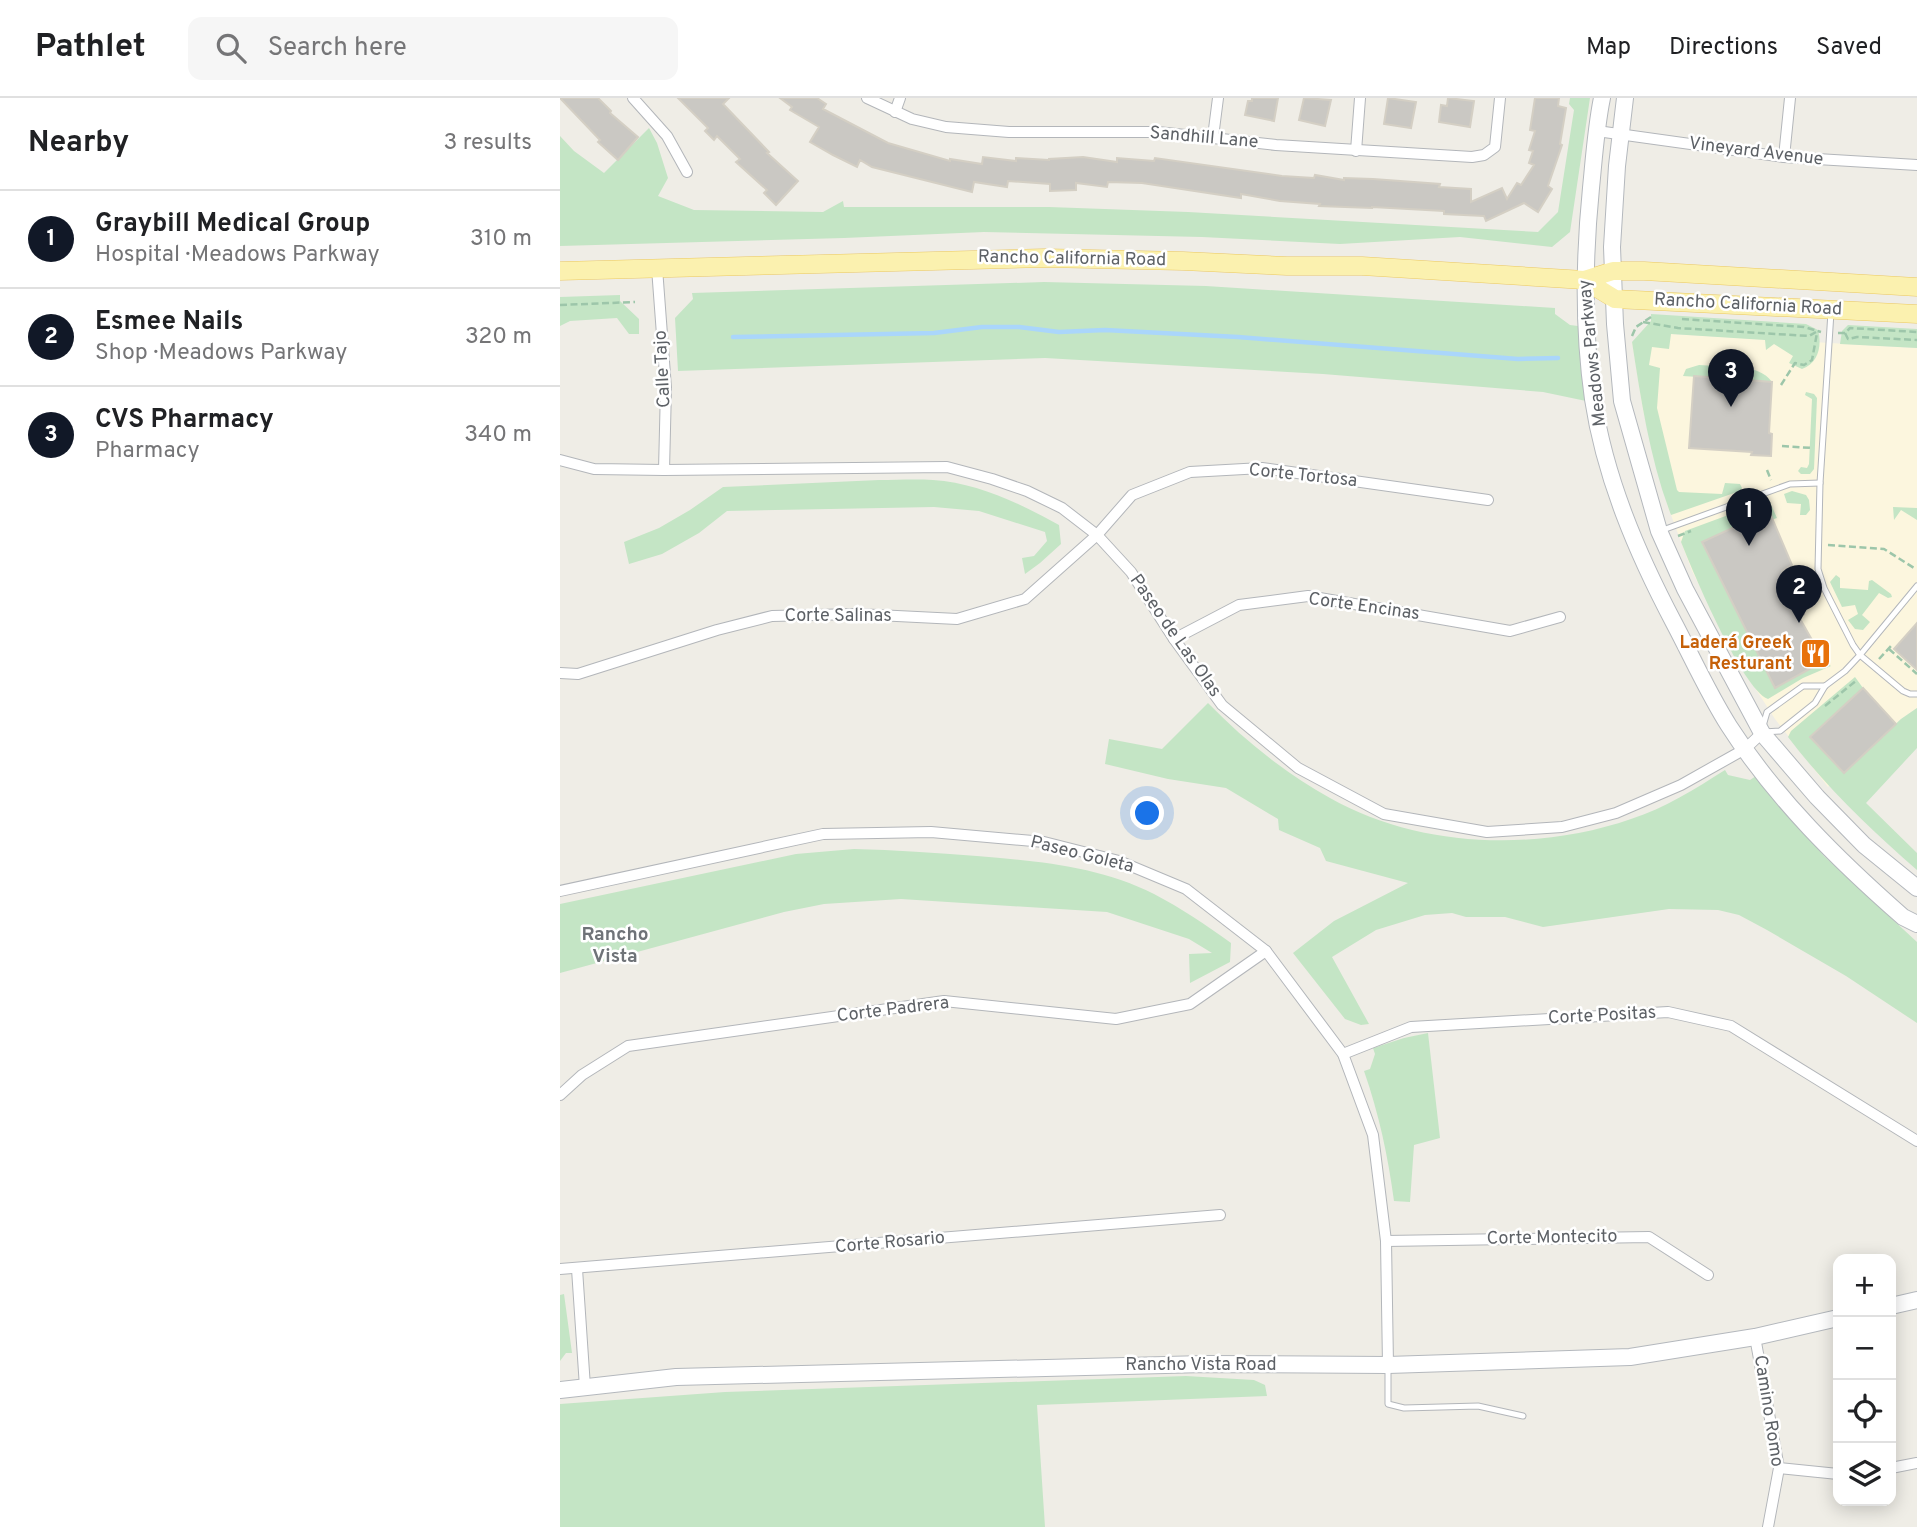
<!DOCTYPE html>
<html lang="en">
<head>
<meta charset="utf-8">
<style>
  body { margin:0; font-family:Overpass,sans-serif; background:#f6f6f6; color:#202124 }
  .controls { position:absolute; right:21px; bottom:21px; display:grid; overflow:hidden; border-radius:14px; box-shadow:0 4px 18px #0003 }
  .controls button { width:63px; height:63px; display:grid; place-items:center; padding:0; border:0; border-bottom:2px solid #e0e0e0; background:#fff; color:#202124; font:35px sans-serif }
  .you { position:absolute; left:588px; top:716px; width:24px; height:24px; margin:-18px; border:5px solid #fff; border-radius:50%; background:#1a73e8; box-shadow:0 0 0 10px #1a73e833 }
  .badge { display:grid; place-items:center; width:46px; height:46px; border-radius:50%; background:#111827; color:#fff; font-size:23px; font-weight:700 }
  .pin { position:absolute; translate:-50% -58px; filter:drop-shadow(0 2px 4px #0008) }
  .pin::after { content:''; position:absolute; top:37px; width:24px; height:21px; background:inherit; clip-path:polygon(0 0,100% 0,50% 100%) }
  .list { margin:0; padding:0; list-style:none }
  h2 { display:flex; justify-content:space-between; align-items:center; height:91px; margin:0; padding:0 28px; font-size:30px }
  h2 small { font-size:23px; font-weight:400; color:#757577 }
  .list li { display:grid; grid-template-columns:46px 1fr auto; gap:21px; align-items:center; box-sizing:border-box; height:98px; padding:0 28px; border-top:2px solid #e0e0e0 }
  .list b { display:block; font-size:26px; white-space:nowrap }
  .list p { margin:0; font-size:23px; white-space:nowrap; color:#757577 }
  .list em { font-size:23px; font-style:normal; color:#757577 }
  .icon { flex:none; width:38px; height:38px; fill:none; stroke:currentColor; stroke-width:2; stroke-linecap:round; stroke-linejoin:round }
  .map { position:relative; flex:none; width:1357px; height:1429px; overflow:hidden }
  header { display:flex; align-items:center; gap:42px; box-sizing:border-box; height:98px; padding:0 35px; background:#fff; border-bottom:2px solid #e0e0e0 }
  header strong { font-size:33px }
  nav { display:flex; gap:38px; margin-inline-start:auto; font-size:24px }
  .search { width:490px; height:63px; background:#f6f6f6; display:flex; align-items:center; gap:18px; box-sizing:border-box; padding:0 24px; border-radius:14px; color:#757577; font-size:26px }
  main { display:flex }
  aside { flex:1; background:#fff }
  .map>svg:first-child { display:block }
</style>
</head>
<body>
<header>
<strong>Pathlet</strong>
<div class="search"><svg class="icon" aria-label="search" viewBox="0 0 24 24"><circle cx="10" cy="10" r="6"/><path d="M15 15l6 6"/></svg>Search here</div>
<nav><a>Map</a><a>Directions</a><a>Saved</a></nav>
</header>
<main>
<aside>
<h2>Nearby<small>3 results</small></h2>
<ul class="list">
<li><span class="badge">1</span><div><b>Graybill Medical Group</b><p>Hospital · Meadows Parkway</p></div><em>310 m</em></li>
<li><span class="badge">2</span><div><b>Esmee Nails</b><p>Shop · Meadows Parkway</p></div><em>320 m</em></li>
<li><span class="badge">3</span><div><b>CVS Pharmacy</b><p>Pharmacy</p></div><em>340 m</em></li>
</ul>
</aside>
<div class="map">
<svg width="1357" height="1429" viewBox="0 0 1357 1429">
  <rect width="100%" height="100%" fill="#efede6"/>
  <polygon fill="#fcf6de" points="1111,236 1357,250 1357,610 1341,621 1268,689 1215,621 1177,562 1132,473 1108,409 1083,312 1072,244 1082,246"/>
  <g fill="#c4e5c5">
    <polygon points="1010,0 1030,0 1010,134 992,149 900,139 780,146 642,139 424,134 284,140 0,148 0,38 14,53 44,75 89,30 97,45 108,80 98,98 134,112 263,114 283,103 284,109 489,109 628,114 978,134 998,114 1014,12 1009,6"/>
    <polygon points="484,184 646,188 995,210 995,216 1010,227 1018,228 1026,303 983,294 763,276 485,260 118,273 115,220 133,201 132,195"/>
    <polygon points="60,197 60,203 79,221 79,236 69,236 57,220 10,223 0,228 0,199"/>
    <path d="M 1091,216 L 1246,226 L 1258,232 C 1262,247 1259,265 1242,271 L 1229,265 L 1233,258 L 1214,246 L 1206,252 L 1205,242 L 1111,236 L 1109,251 L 1092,249 L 1089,267 L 1100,270 L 1097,310 L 1117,392 L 1119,394 L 1162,396 L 1165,385 L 1180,386 L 1182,390 L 1180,393 L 1111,417 C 1090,362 1081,302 1072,244 L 1091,223 Z"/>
    <polygon points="1288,227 1357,231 1357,250 1280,246 1282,233"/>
    <path d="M 1139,267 C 1162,269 1198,264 1212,284 L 1123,278 L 1126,271 Z"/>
    <polygon points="1246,294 1254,296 1257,300 1254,371 1250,376 1241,376 1238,373 1241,369 1247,370 1249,366 1252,301 1245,297"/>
    <path d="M 319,382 C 336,382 355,381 373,382 C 418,385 459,405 499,427 L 501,446 L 480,465 L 465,476 L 462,460 L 474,458 L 487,443 L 485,434 L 419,413 L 374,409 L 167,413 L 139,435 L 102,456 L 69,466 L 64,444 L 99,430 L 130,412 L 163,389 Z"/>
    <polygon points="1232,393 1246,397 1249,402 1250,412 1246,417 1240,417 1241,406 1227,405 1224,396"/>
    <path d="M 1209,402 L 1217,420 L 1142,445 L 1215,590 L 1264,563 L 1271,568 L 1243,580 L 1208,601 C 1182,591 1133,474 1121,444 L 1125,433 Z"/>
    <polygon points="1333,409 1357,410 1357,422 1341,412 1334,422"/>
    <polygon points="1276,477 1280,480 1280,490 1308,492 1309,483 1312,482 1331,496 1332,499 1328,500 1319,495 1302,517 1310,524 1303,532 1295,531 1288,522 1298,516 1295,507 1282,509 1270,484"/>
    <path d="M 1295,579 L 1303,590 L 1250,639 L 1284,675 L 1341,621 L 1357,610 L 1357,650 L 1306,705 L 1357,755 L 1357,772 C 1310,731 1266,689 1228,639 L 1231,633 Z"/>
    <path d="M 648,605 C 684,642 725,675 770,700 C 858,750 976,754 1071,721 C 1105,710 1135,691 1165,672 L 1168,677 L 1190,682 L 1196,678 L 1264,758 L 1357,844 L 1357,925 L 1286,878 L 1207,832 L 1179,817 L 1158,812 L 1109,811 L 983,829 L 945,819 L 906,819 L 892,815 L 865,817 L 816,832 L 772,859 L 809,926 L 801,927 L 785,921 L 733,855 L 774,823 L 848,785 L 766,763 L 760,750 L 719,732 L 718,721 L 666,690 L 608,681 L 545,666 L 549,641 L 602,651 Z"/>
    <path d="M 294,751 C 335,752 376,755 417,758 C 478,763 539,768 594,796 C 621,810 646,827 671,845 L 670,864 L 630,885 L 629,856 L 652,855 L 629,841 L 547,814 L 341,801 L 264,806 L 224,814 L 0,875 L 0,806 L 236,756 Z"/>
    <path d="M 868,935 L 880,1040 L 854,1047 L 850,1104 L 834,1103 C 828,1058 819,1016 804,973 L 810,971 L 815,956 L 813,950 L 844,940 Z"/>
    <polygon points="4,1196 12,1255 6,1255 0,1263 0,1197"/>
    <polygon points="626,1278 694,1282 705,1287 707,1298 477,1307 485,1429 0,1429 0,1306 165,1294"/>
  </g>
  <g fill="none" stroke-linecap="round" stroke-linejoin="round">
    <polyline stroke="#aad6fb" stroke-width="4.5" points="173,239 374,235 422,229 459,229 499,234 545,232 678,239 958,261 998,260"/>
  </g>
  <g fill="#cac8c3" stroke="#d4cfc4" stroke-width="2">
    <polygon points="0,0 38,0 51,13 50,15 78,39 58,62 38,44 40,42"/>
    <polygon points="118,0 169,0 163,6 209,54 207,55 238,83 216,107 204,95 207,92 176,64 180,61 157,38 154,42 145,33 148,30"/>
    <polygon points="220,0 257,0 266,6 263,11 328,45 390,63 390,61 422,66 423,59 456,63 456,60 489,62 489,61 523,59 557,64 557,60 594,63 595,60 722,78 754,80 755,77 784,82 784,80 813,81 880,86 879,89 911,91 911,104 942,90 947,101 957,85 961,87 974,67 969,65 973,53 969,52 975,33 970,32 975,0 999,0 998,8 1006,10 1000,46 1002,47 988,88 992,91 978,114 964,105 926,123 924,118 884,116 884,113 812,109 812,110 759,108 760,106 720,103 681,96 681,100 582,85 548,84 547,89 516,85 516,92 490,93 490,86 448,83 447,89 414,84 412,94 312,69 300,62 297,69 273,57 250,44 259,29 230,12 232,9"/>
    <polygon points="692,0 718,0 714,23 685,17 688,3 692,3"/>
    <polygon points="744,0 771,2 765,28 739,22"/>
    <polygon points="828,0 856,4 851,30 824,26"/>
    <polygon points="888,0 914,3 910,29 879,24 881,7 887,8"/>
    <polygon points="1134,278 1212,284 1209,335 1212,336 1211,358 1191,357 1192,354 1129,350"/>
    <polygon points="1209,413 1232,467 1222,473 1244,516 1239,519 1264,563 1215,590 1142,444"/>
    <polygon points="1357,525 1357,572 1334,551"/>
    <polygon points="1303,590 1336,626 1284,675 1250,639"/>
  </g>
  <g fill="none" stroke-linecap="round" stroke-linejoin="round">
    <defs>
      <g id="lane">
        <polyline points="1271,214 1260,385 1258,471 1264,490 1293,547 1300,557 1343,593 1350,596 1357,596"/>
        <polyline points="1100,433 1230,386 1260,385"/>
        <polyline points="1203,628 1207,614 1243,588 1265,588"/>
        <polyline points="1204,634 1220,633 1255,605 1265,588 1285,573 1300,557 1357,488"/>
        <polyline points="828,1270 828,1306 844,1310 918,1308 963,1318"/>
      </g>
      <g id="street">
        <polyline points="73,0 107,38 127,74"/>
        <polyline points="307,0 352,21 386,29 449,34 598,34 716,47 912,59 924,57 935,49 940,0"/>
        <polyline points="335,14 340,0"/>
        <polyline points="1037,33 1224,59 1357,67"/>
        <polyline points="653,39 658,0"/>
        <polyline points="796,53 800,0"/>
        <polyline points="1224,59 1230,0"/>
        <polyline points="97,170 106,290 104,372"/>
        <polyline points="0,362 34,371 104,372 387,369 432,381 467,393 502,410 537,437 571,474 614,541 662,607 738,670 824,716 927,734 1002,729 1056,715 1121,687 1185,651 1202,635"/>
        <polyline points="614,541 679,507 748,498 950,533 1000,519"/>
        <polyline points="0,575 18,576 157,532 212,518 297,516 397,521 465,501 537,437 572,397 630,374 702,370 928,402"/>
        <polyline points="0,793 263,736 371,734 484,744 559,763 626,791 706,853 783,956 813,1037 826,1143 828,1267"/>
        <polyline points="783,956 851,929 1108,914 1171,928 1357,1043"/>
        <polyline points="0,997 22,977 68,948 384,903 556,921 630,906 706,853"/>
        <polyline points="826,1143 1089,1139 1148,1177"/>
        <polyline points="0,1171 660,1117"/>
        <polyline points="17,1171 25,1289"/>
        <polyline points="1195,1239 1219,1370 1208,1429"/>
        <polyline points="1219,1370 1278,1376"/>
        <polyline points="1331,1370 1357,1365"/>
      </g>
      <g id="secondary">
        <path d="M 1042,0 C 1036,29 1034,60 1031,90 C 1024,160 1023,231 1033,301 C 1045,380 1077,455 1114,525 C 1132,559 1148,595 1169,628 C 1216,701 1278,762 1343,819 L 1357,826"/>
        <polyline points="1065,0 1057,68 1052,149 1055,226 1062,303 1099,433 1125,491 1202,635 1257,699 1304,747 1357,790"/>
        <polyline points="1331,1208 1357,1202"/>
        <polyline points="0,1292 116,1279 645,1266 828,1267 1070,1259 1195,1239 1278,1220"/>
      </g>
      <g id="primary">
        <polyline points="0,173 485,160 623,163 727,168 802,168 1024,182 1053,173 1084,173 1357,189"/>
        <polyline points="1024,182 1055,201 1357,216"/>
      </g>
    </defs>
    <use href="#lane" stroke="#b3b6ba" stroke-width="7"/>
    <use href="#street" stroke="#b3b6ba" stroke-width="12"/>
    <use href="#secondary" stroke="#b4b8bd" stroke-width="18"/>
    <use href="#primary" stroke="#ebc863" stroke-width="19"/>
    <g stroke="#9dc6aa" stroke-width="2.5" stroke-dasharray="7 3.5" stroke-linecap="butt">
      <polyline points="0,207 75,204"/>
      <polyline points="1122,221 1244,229 1261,234"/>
      <polyline points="1083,224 1118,230 1249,238 1256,234"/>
      <polyline points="1278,235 1285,235 1290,230 1357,234"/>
      <polyline points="1285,235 1288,241 1297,239 1357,242"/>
      <polyline points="1072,238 1076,229 1091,219"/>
      <polyline points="1221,287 1235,265 1244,267 1252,262 1257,235"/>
      <polyline points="1222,348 1252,350"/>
      <polyline points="1207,372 1211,382"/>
      <polyline points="1118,438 1131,433"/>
      <polyline points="1268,447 1324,451 1354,470"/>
      <polyline points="1329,551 1357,576"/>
      <polyline points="1319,561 1331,548"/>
      <polyline points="1265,608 1297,582"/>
    </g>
    <use href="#lane" stroke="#fff" stroke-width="5"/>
    <use href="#street" stroke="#fff" stroke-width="10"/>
    <use href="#secondary" stroke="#fff" stroke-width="16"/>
    <use href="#primary" stroke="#fbf1af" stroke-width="18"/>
  </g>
  <defs>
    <symbol id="restaurant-square" viewBox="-11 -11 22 22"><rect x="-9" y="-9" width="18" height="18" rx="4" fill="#e8710a" stroke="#fff"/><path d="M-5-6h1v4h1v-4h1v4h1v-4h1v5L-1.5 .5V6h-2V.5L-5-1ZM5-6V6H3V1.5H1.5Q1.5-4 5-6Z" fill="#fff"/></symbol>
  </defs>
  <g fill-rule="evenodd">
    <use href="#restaurant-square" x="1238" y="538" width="35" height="35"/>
  </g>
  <g text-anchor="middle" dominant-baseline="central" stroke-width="5" stroke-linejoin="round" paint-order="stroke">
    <g font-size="18" fill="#5d6166" stroke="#fff">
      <text transform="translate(644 40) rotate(5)">Sandhill Lane</text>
      <text transform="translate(1196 54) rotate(7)">Vineyard Avenue</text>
      <text transform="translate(512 161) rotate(1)">Rancho California Road</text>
      <text transform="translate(1188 207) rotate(3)">Rancho California Road</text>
      <text transform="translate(1033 255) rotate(-96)">Meadows Parkway</text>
      <text transform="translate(103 271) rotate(-93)">Calle Tajo</text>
      <text transform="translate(743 378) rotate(6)">Corte Tortosa</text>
      <text transform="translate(804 509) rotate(8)">Corte Encinas</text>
      <text x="278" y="518">Corte Salinas</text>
      <text transform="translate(615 538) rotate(55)">Paseo de Las Olas</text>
      <text transform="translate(522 757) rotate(14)">Paseo Goleta</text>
      <text transform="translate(333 912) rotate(-7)">Corte Padrera</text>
      <text transform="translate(1042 918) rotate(-3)">Corte Positas</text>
      <text transform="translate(992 1140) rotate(-1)">Corte Montecito</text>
      <text transform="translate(330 1145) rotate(-5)">Corte Rosario</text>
      <text x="641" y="1267">Rancho Vista Road</text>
      <text transform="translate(1208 1313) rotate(81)">Camino Romo</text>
    </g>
    <g font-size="18" font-weight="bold" fill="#c56008" stroke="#fff" text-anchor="end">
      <text x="1232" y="545">Laderá Greek<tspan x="1232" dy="21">Resturant</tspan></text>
    </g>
    <g font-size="19" font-weight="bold" fill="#6f7378" stroke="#fff">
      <text x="55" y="837">Rancho<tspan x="55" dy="22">Vista</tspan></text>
    </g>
  </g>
</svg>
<div class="controls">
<button>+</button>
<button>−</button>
<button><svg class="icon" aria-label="locate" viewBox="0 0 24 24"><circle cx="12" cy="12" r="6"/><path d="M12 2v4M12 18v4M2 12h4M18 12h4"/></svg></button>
<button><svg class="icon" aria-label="layers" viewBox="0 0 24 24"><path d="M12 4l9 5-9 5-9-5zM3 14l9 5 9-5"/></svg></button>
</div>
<div class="you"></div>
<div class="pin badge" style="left:1189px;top:448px">1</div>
<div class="pin badge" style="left:1239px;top:525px">2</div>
<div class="pin badge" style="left:1171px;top:309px">3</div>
</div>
</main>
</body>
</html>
